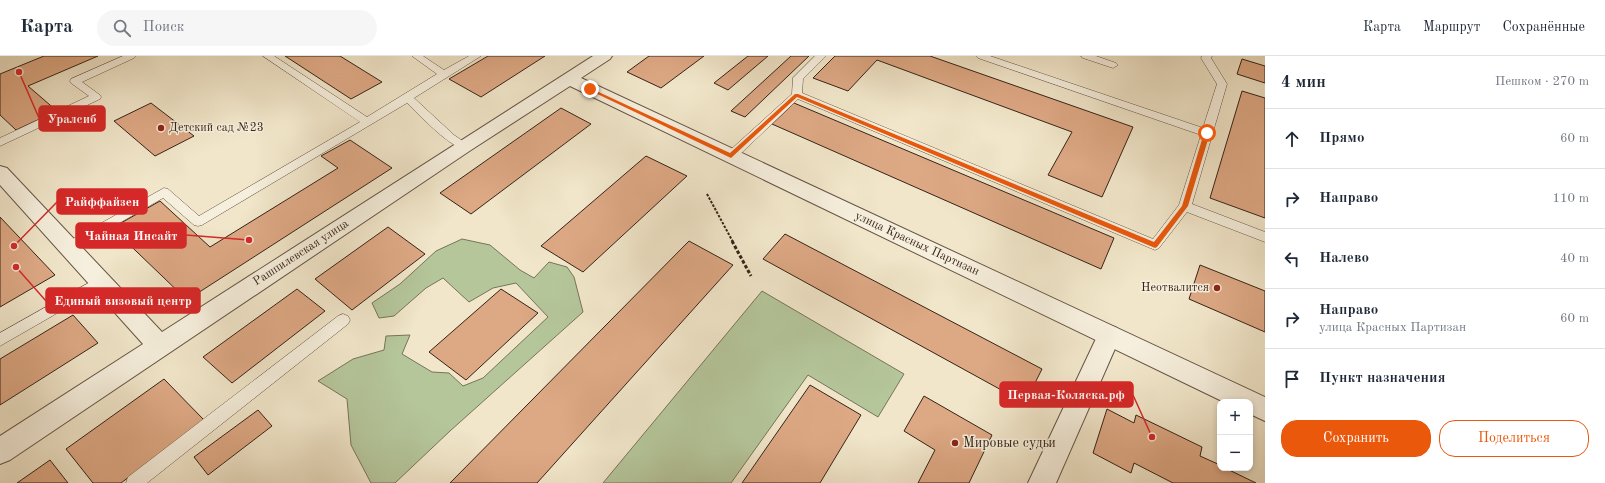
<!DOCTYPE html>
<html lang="ru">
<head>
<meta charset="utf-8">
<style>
  body { margin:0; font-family:"Old Standard TT",serif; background:#f6f6f7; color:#1f2937 }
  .controls { position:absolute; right:12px; bottom:12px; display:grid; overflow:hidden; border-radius:8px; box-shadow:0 2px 6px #0003 }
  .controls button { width:36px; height:36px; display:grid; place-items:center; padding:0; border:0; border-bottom:1px solid #e0e1e3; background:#fff; color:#1f2937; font:20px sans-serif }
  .stop { position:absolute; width:12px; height:12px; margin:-9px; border:3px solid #ea580c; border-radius:50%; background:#fff }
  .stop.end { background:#ea580c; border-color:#fff; box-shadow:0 1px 4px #0008 }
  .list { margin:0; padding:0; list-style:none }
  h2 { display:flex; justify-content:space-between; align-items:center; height:52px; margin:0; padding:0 16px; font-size:17px }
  h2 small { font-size:13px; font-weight:400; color:#747a83 }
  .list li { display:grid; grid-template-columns:26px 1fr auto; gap:12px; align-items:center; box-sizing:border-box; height:60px; padding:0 16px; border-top:1px solid #e0e1e3 }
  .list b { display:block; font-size:15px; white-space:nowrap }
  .list p { margin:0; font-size:13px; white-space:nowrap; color:#747a83 }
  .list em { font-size:13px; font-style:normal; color:#747a83 }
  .actions { display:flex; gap:8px; padding:12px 16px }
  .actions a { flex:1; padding:9px 0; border:1px solid #ea580c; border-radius:16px; text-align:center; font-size:14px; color:#ea580c }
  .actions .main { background:#ea580c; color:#fff }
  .icon { flex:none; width:22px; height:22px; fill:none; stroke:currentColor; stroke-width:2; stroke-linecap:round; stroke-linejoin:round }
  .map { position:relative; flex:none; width:1265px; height:427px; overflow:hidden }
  header { display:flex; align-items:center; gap:24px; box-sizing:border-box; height:56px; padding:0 20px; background:#fff; border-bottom:1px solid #e0e1e3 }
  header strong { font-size:19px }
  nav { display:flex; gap:22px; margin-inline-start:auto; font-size:14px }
  .search { width:280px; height:36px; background:#f6f6f7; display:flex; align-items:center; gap:10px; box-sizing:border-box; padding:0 14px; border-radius:22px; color:#747a83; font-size:15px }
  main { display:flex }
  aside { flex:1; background:#fff }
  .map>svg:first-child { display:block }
</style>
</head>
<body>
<header>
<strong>Карта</strong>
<div class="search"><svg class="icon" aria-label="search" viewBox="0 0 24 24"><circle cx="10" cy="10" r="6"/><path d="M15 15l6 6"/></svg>Поиск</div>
<nav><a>Карта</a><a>Маршрут</a><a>Сохранённые</a></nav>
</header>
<main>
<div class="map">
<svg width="1265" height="427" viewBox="0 0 1265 427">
  <rect width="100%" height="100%" fill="#f1e6ca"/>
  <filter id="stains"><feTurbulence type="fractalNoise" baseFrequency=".005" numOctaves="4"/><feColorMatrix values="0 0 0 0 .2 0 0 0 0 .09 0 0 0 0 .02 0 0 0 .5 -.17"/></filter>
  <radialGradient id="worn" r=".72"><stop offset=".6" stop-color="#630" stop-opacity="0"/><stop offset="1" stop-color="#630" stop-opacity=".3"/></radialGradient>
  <g fill="#b5c69b" stroke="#767459">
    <polygon points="462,183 490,189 520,214 534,222 549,206 567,211 574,221 583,256 450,375 395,427 371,427 351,389 347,343 318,325 353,303 384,294 386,280 410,279 402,298 432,316 449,317 463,330 483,322 548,261 516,227 493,232 469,246 443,222 426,232 394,260 379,262 372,247 400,228 436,195"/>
    <polygon points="762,235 904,318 878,361 808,319 731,427 603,427"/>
  </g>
  <g fill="#dda884" stroke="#362317">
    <polygon points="44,0 98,0 28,30 57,55 16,74 0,59 0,18"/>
    <polygon points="285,0 340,0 382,26 351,43"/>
    <polygon points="488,0 545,0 481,41 449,23"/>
    <polygon points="649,0 704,0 661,32 627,16"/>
    <polygon points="748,0 768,0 728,34 714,27"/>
    <polygon points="791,0 809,0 745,61 731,55"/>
    <polygon points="835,0 930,0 1133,71 1102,141 1048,119 1072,76 877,4 848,35 813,22"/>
    <polygon points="1242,3 1265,10 1265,27 1237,18"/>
    <polygon points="1242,35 1265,42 1265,162 1210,142"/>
    <polygon points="151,47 194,80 155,100 114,65"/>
    <polygon points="794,47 1114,182 1101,213 772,68"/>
    <polygon points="561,52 591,68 471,158 440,137"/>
    <polygon points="350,84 392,112 187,244 112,172 160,145 210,191 338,112 321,100"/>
    <polygon points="646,100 687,120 583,216 541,190"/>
    <polygon points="0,161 55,219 0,251"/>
    <polygon points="388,171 425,198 352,254 315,223"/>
    <polygon points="785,178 1042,313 1025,347 763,203"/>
    <polygon points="689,185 733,209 537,427 450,427"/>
    <polygon points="1200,209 1265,235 1265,276 1189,243"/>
    <polygon points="297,233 325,255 232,327 203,301"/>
    <polygon points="501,233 538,257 466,324 429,296"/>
    <polygon points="73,259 98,287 0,349 0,303"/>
    <polygon points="164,323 204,364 121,427 93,427 66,393"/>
    <polygon points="810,329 861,359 820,427 742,427"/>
    <polygon points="924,340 992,379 969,427 918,427 935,394 904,375"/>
    <polygon points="1107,353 1134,367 1136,359 1202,391 1200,400 1220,409 1220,412 1225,412 1256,427 1173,427 1134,407 1131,417 1093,397"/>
    <polygon points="258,354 272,370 208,419 194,401"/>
    <polygon points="50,404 68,427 17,427"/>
  </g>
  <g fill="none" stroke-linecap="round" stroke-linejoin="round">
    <defs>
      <g id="service">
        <polygon points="123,0 136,0 134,2 82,26 100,39 101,41 100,43 0,90 0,82 89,40 71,27 70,25 71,23"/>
        <path d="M 263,0 L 274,0 L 367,61 L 437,18 L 412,0 L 423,0 L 444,14 L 469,0 L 481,0 L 414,42 L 454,79 L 470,90 L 468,93 C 453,96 418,57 407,47 L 202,169 L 198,170 L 194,169 L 163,142 L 72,194 L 68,196 L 64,194 L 62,191 L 64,188 L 164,132 L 168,133 L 199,160 L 360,66 Z"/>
        <polygon points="815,0 826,0 803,23 802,37 1153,183 1179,149 1201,79 978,2 976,0 990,0 1203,72 1217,28 1201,2 1202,0 1212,0 1211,2 1227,28 1192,148 1265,176 1265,186 1187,156 1159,192 1155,194 798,43 735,103 727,103 725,100 727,97 792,38 793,22"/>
        <polygon points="1081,0 1096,0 1116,7 1118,9 1113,12 1083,2"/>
        <polygon points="101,220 106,221 108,225 106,229 0,290 0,277"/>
        <polygon points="343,258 348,260 350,264 348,268 147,427 126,427 128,421 338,260"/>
      </g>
      <polygon id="minor" points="1109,269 1117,272 1121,279 1056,427 1028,427 1101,272"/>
      <polygon id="tertiary" points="593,0 612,0 610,3 581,22 1265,341 1265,365 1250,358 1250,346 1224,346 570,30 471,94 10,404 0,408 0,380 143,288 0,129 0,110 7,112 162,276"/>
    </defs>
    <use href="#service" stroke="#655444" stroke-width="1"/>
    <use href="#minor" stroke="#655444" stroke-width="2"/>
    <use href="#tertiary" stroke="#655444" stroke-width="2"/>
    <polyline stroke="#362317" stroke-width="2" stroke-dasharray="2.5 1.5" stroke-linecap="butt" points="707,138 733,186"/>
    <polyline stroke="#362317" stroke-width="3" stroke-dasharray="3.5 2" stroke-linecap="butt" points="732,185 751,220"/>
    <use href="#service" fill="#f6efdd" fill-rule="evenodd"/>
    <use href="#minor" fill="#f6efdd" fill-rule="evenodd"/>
    <use href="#tertiary" fill="#f6efdd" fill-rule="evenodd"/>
  </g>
  <polygon fill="#ea580c" points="590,32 730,97 795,38 798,38 1154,186 1182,150 1204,77 1207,75 1210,77 1188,150 1157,191 1155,192 797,41 731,102 589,34 588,33"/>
  <g fill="#8f2418" stroke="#f6efdd" stroke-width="1.5">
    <circle cx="161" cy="72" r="4"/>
    <circle cx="1217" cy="232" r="4"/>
    <circle cx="955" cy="387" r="4"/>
  </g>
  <g text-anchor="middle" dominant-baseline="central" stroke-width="3" stroke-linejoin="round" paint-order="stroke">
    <g font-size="12" fill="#362317" stroke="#f6efdd" text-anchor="start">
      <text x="169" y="72">Детский сад №23</text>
      <text x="1209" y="232" text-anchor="end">Неотвалится</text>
    </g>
    <g font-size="12" fill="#362317" stroke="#f6efdd">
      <text transform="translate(917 188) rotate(25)">улица Красных Партизан</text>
      <text transform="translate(301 197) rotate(-33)">Рашпилевская улица</text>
    </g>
    <g font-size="14" fill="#362317" stroke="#f6efdd" text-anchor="start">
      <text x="963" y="387">Мировые судьи</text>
    </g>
  </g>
  <path fill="none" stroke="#d62828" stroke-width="1.5" d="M19 16L39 62M14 190L57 146M249 184L186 179M16 211L46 245M1152 381L1133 339"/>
  <g fill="#d62828" stroke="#f6efdd" stroke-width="1.5">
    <circle cx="19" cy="16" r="4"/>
    <circle cx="14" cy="190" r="4"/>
    <circle cx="249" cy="184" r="4"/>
    <circle cx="16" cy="211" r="4"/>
    <circle cx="1152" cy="381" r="4"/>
  </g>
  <g fill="#d62828" stroke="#d62828" stroke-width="1.5">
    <rect x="39" y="50" width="66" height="25" rx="4"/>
    <rect x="57" y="133" width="90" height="25" rx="4"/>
    <rect x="76" y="167" width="110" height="25" rx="4"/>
    <rect x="46" y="232" width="154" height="25" rx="4"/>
    <rect x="1000" y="326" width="133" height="25" rx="4"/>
  </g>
  <g font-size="13" text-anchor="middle" font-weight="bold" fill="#fff">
    <text x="72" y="67">Уралсиб</text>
    <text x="102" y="150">Райффайзен</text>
    <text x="131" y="184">Чайная Инсайт</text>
    <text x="123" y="249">Единый визовый центр</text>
    <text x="1066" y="343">Первая-Коляска.рф</text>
  </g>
  <rect width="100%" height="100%" filter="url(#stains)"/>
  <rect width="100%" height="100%" fill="url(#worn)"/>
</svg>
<div class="controls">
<button>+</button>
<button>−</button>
</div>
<div class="stop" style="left:1207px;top:77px"></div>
<div class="stop end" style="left:590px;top:33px"></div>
</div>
<aside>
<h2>4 мин<small>Пешком · 270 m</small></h2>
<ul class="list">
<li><svg class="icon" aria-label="ahead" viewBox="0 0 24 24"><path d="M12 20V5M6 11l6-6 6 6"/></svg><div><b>Прямо</b></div><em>60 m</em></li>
<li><svg class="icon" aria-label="right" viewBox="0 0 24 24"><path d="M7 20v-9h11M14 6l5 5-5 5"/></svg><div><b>Направо</b></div><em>110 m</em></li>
<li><svg class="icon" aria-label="left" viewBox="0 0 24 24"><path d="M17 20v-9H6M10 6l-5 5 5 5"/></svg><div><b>Налево</b></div><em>40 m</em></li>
<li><svg class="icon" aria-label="right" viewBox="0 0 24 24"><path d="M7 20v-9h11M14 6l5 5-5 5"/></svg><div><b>Направо</b><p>улица Красных Партизан</p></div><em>60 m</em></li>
<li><svg class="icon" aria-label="arrive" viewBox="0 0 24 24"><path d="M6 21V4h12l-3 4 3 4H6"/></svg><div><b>Пункт назначения</b></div></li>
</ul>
<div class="actions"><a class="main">Сохранить</a><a>Поделиться</a></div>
</aside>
</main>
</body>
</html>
